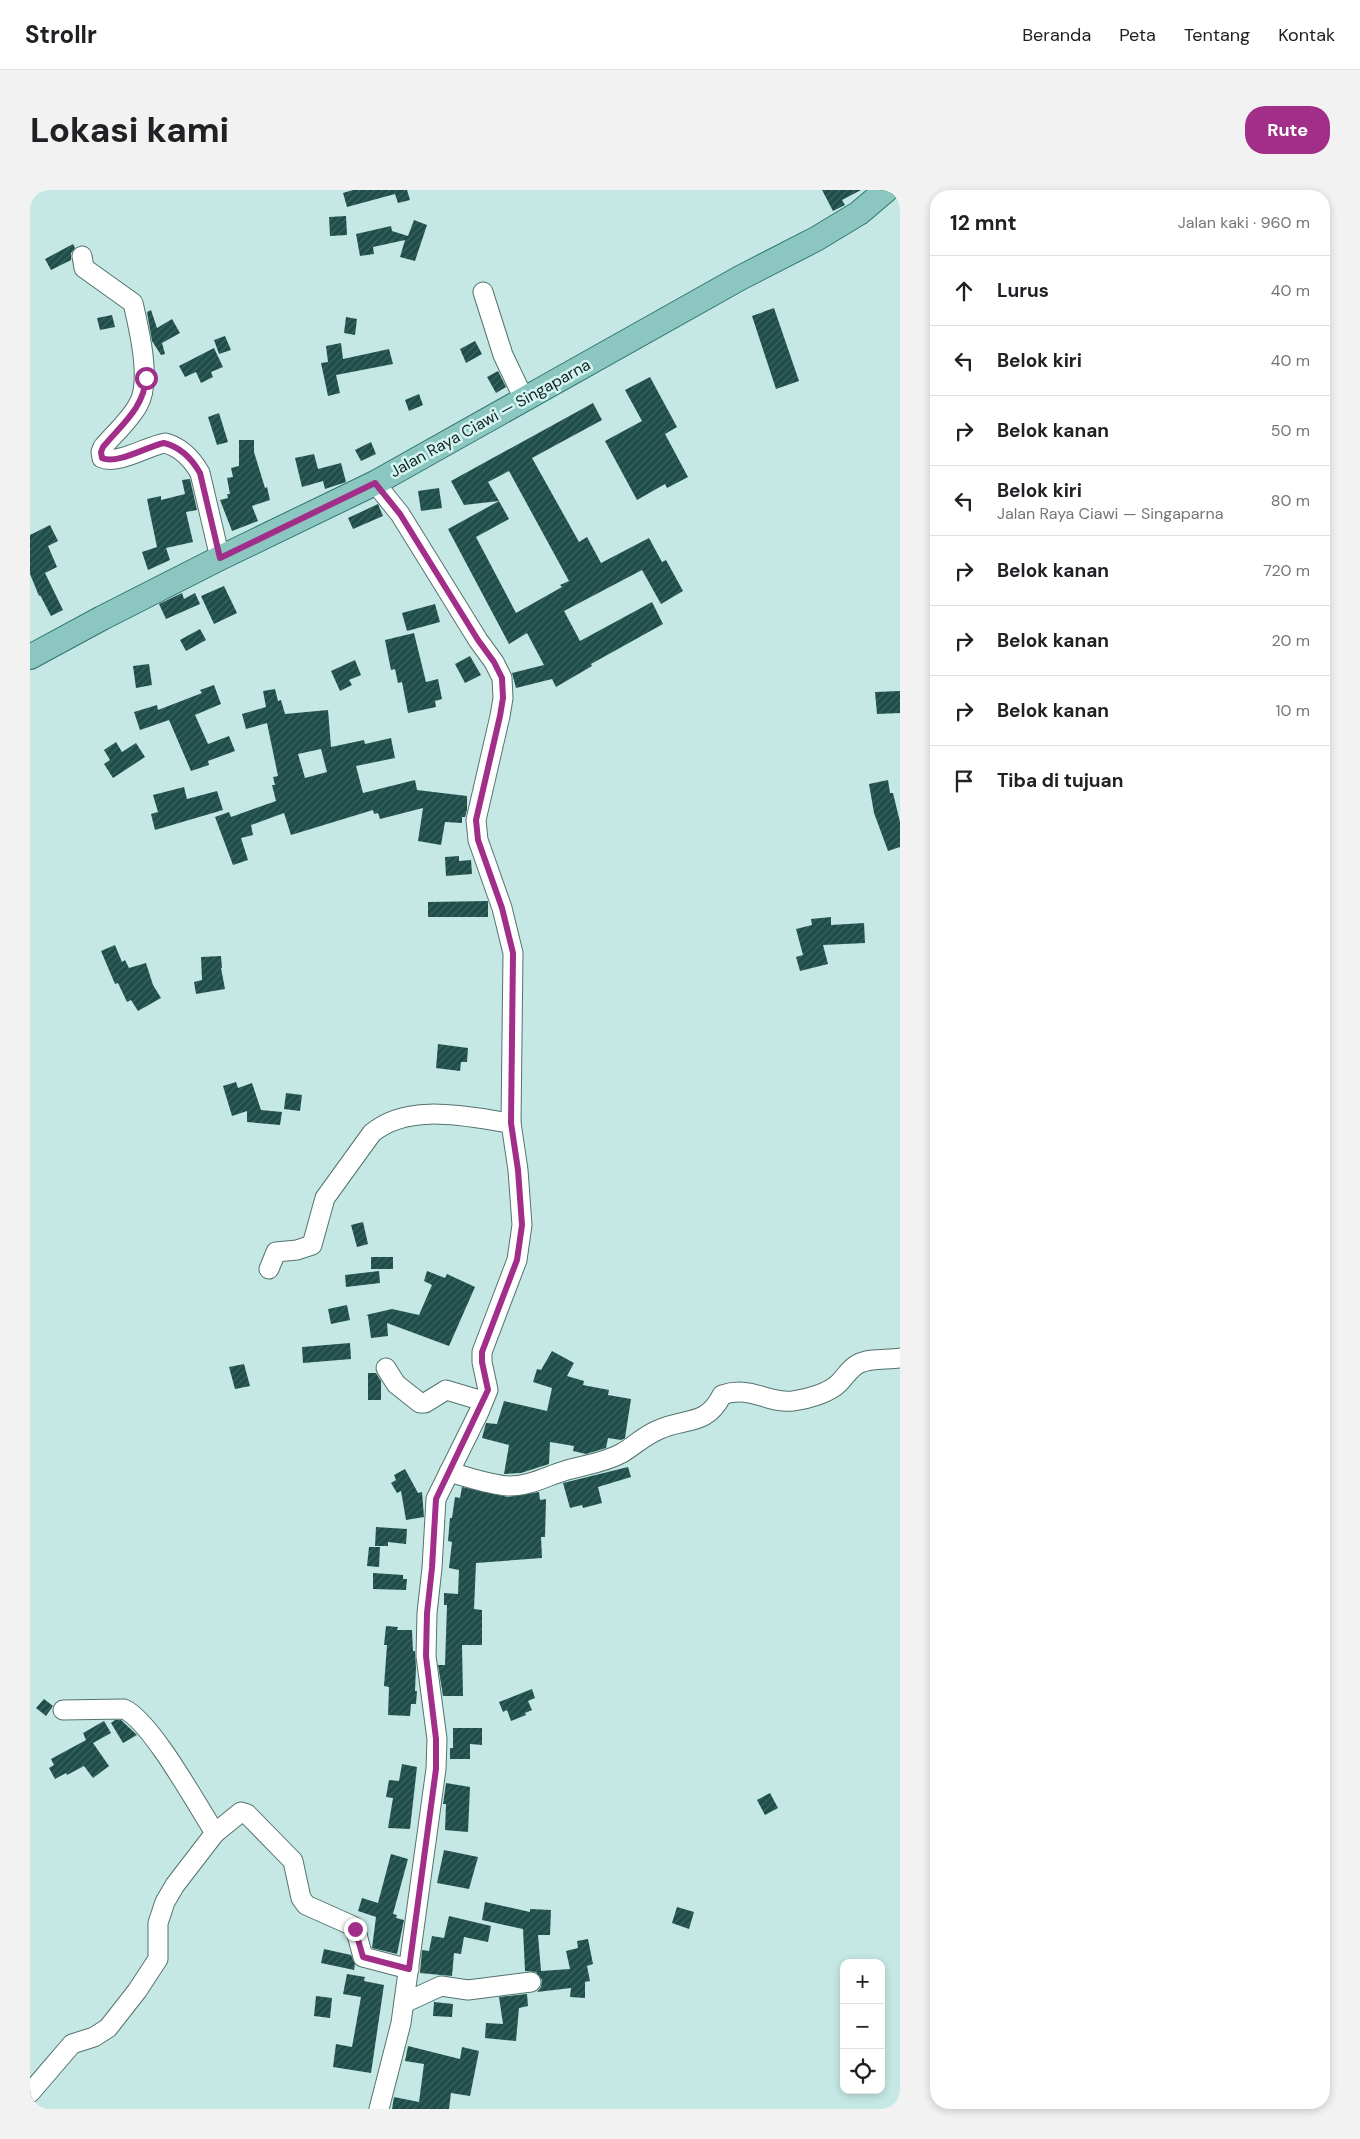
<!DOCTYPE html>
<html lang="id">
<head>
<meta charset="utf-8">
<style>
  body { margin:0; font-family:"DM Sans",sans-serif; background:#f2f2f2; color:#202124 }
  .controls { position:absolute; right:15px; bottom:15px; display:grid; overflow:hidden; border-radius:10px; box-shadow:0 2px 8px #0003 }
  .controls button { width:45px; height:45px; display:grid; place-items:center; padding:0; border:0; border-bottom:1px solid #e0e0e0; background:#fff; color:#202124; font:25px sans-serif }
  .stop { position:absolute; width:15px; height:15px; margin:-11px; border:4px solid #a12e89; border-radius:50%; background:#fff }
  .stop.end { background:#a12e89; border-color:#fff; box-shadow:0 1px 5px #0008 }
  .list { margin:0; padding:0; list-style:none }
  h2 { display:flex; justify-content:space-between; align-items:center; height:65px; margin:0; padding:0 20px; font-size:21px }
  h2 small { font-size:16px; font-weight:400; color:#757577 }
  .list li { display:grid; grid-template-columns:32px 1fr auto; gap:15px; align-items:center; box-sizing:border-box; height:70px; padding:0 20px; border-top:1px solid #e0e0e0 }
  .list b { display:block; font-size:19px; white-space:nowrap }
  .list p { margin:0; font-size:16px; white-space:nowrap; color:#757577 }
  .list em { font-size:16px; font-style:normal; color:#757577 }
  .icon { flex:none; width:28px; height:28px; fill:none; stroke:currentColor; stroke-width:2; stroke-linecap:round; stroke-linejoin:round }
  .map { position:relative; flex:none; width:870px; height:1919px; overflow:hidden; border-radius:20px }
  header { display:flex; align-items:center; gap:30px; box-sizing:border-box; height:70px; padding:0 25px; background:#fff; border-bottom:1px solid #e0e0e0 }
  header strong { font-size:24px }
  nav { display:flex; gap:28px; margin-inline-start:auto; font-size:18px }
  .intro { display:flex; align-items:center; justify-content:space-between; box-sizing:border-box; height:120px; padding:0 30px }
  h1 { margin:0; font-size:35px }
  .button { padding:12px 22px; border-radius:20px; background:#a12e89; color:#fff; font-size:18px; font-weight:700 }
  main { display:flex; gap:30px; padding:0 30px }
  aside { flex:1; background:#fff; border-radius:20px; box-shadow:0 2px 8px #0003 }
  .map>svg:first-child { display:block }
</style>
</head>
<body>
<header>
<strong>Strollr</strong>
<nav><a>Beranda</a><a>Peta</a><a>Tentang</a><a>Kontak</a></nav>
</header>
<div class="intro"><h1>Lokasi kami</h1><a class="button">Rute</a></div>
<main>
<div class="map">
<svg width="870" height="1919" viewBox="0 0 870 1919">
  <defs>
    <pattern id="building-hatch" width="6" height="6" patternUnits="userSpaceOnUse" patternTransform="scale(1.25)"><rect width="6" height="6" fill="#1f4e4a"/><path d="M-1 1l2-2M0 6l6-6M5 7l2-2" fill="none" stroke="#3e6461"/></pattern>
  </defs>
  <rect width="100%" height="100%" fill="#c5e8e4"/>
  <g fill="url(#building-hatch)" fill-rule="evenodd">
    <polygon points="323,0 377,0 380,10 368,13 365,4 317,17 313,3"/>
    <polygon points="792,0 831,0 812,10 815,15 803,21"/>
    <polygon points="316,26 317,45 300,46 299,27"/>
    <polygon points="384,30 397,35 385,71 370,67 375,50 343,57 344,64 330,66 326,44 361,36 362,41 378,46"/>
    <polygon points="43,54 45,58 41,63 41,70 21,80 15,69"/>
    <polygon points="744,118 769,191 746,199 722,126"/>
    <polygon points="121,120 127,138 142,129 150,143 132,153 135,164 131,165 122,151 117,122"/>
    <polygon points="82,125 85,137 70,140 67,128"/>
    <polygon points="316,127 327,129 325,145 314,143"/>
    <polygon points="195,146 201,160 189,164 184,150"/>
    <polygon points="445,151 452,164 436,173 430,159"/>
    <polygon points="311,153 313,169 359,159 363,174 306,185 310,203 298,206 291,173 298,172 296,156"/>
    <polygon points="184,158 193,177 181,182 183,187 171,193 166,182 155,187 149,176"/>
    <polygon points="468,181 476,197 466,203 457,187"/>
    <polygon points="620,187 647,237 635,244 658,287 637,298 635,294 607,310 575,251 612,231 595,200"/>
    <polygon points="389,204 393,215 379,221 375,210"/>
    <polygon points="563,213 572,230 502,268 549,352 557,347 571,373 619,348 632,372 636,370 653,401 631,414 612,380 534,421 550,451 622,412 633,434 561,474 562,476 526,497 522,489 486,498 482,483 514,475 497,443 479,454 418,339 469,311 479,329 446,347 486,423 532,397 530,395 539,391 479,281 458,292 469,311 434,315 421,291"/>
    <polygon points="189,223 198,252 187,255 178,227"/>
    <polygon points="209,250 224,250 224,262 235,298 237,297 240,310 222,316 228,331 202,341 190,310 198,308 197,304 200,304 197,288 203,287 201,278 209,276"/>
    <polygon points="341,252 346,264 331,271 325,260"/>
    <polygon points="284,264 288,279 311,273 316,292 295,299 293,291 272,297 265,268"/>
    <polygon points="160,289 167,320 156,322 163,352 136,358 140,370 118,380 112,362 127,357 117,309 131,306 131,310 155,304 152,290"/>
    <polygon points="409,298 412,318 391,321 388,301"/>
    <polygon points="348,314 353,326 323,339 318,328"/>
    <polygon points="20,335 28,351 18,356 27,377 15,383 33,420 21,426 10,405 9,406 0,384 0,345"/>
    <polygon points="194,396 207,423 184,434 171,406"/>
    <polygon points="152,403 154,409 165,403 170,414 136,429 129,414"/>
    <polygon points="405,414 410,432 377,441 372,423"/>
    <polygon points="170,439 176,450 156,461 150,450"/>
    <polygon points="384,443 396,492 408,489 412,509 405,511 406,517 378,523 372,492 368,493 365,479 361,480 355,450"/>
    <polygon points="440,466 451,485 435,493 425,474"/>
    <polygon points="325,470 331,485 319,490 322,495 310,501 301,481"/>
    <polygon points="119,474 122,495 106,498 103,476"/>
    <polygon points="184,495 191,514 165,525 178,554 199,546 205,561 178,571 179,575 161,581 139,530 110,540 104,522 127,515 128,520 172,503 170,500"/>
    <path d="M 245,499 L 248,511 L 251,510 L 255,524 L 298,520 L 301,557 L 334,550 L 335,554 L 361,548 L 365,568 L 326,576 L 333,603 L 385,590 L 387,600 L 437,606 L 437,620 L 435,627 L 432,627 L 432,633 L 415,632 L 411,655 L 388,651 L 393,618 L 350,629 L 348,623 L 344,624 L 343,620 L 261,645 L 254,623 L 221,635 L 223,645 L 211,648 L 218,670 L 203,675 L 185,627 L 199,622 L 201,627 L 246,611 L 242,595 L 245,595 L 243,587 L 248,586 L 237,533 L 216,539 L 212,524 L 236,517 L 233,501 ZM 291,559 L 297,582 L 275,588 L 268,564 Z"/>
    <polygon points="870,501 870,523 847,524 845,502"/>
    <polygon points="86,552 92,562 106,553 115,567 83,588 74,574 80,570 74,560"/>
    <polygon points="858,590 860,603 863,603 870,632 870,657 858,661 844,623 839,594"/>
    <polygon points="154,597 157,609 187,601 193,620 125,640 121,624 128,622 123,605"/>
    <polygon points="429,666 429,671 441,670 442,684 416,686 415,667"/>
    <polygon points="458,711 458,727 398,727 398,712"/>
    <polygon points="801,727 801,735 834,733 835,753 793,755 798,774 770,781 766,767 773,765 766,739 782,735 781,729"/>
    <polygon points="85,755 92,772 95,770 99,778 116,773 123,795 131,808 108,821 101,810 97,812 88,793 85,794 71,761"/>
    <polygon points="191,766 192,778 191,778 195,799 166,804 164,792 172,790 171,767"/>
    <polygon points="408,854 438,858 437,872 431,872 430,881 406,878"/>
    <polygon points="206,892 208,898 222,893 231,920 252,922 250,935 217,932 217,921 202,926 193,896"/>
    <polygon points="256,903 272,905 270,921 254,919"/>
    <polygon points="333,1032 338,1054 327,1057 321,1035"/>
    <rect x="341" y="1067" width="22" height="12"/>
    <polygon points="349,1081 350,1093 316,1097 315,1085"/>
    <polygon points="397,1081 415,1088 417,1084 445,1097 419,1156 357,1133 358,1146 341,1148 338,1126 336,1125 362,1119 389,1125 402,1095 394,1091"/>
    <polygon points="317,1115 320,1130 301,1134 298,1119"/>
    <polygon points="320,1153 321,1169 273,1173 272,1157"/>
    <polygon points="522,1161 544,1173 537,1186 554,1191 553,1195 579,1200 578,1205 601,1209 595,1248 591,1250 578,1248 576,1258 556,1264 543,1261 544,1256 520,1252 519,1274 491,1283 474,1284 479,1255 452,1248 456,1233 467,1234 474,1211 517,1221 522,1198 503,1192 507,1179 511,1180"/>
    <polygon points="214,1174 220,1196 205,1199 199,1177"/>
    <polygon points="338,1183 346,1183 351,1191 351,1210 338,1210"/>
    <polygon points="598,1277 601,1287 568,1297 572,1313 553,1318 552,1315 540,1318 533,1293"/>
    <polygon points="375,1279 388,1303 392,1302 394,1327 376,1330 371,1301 367,1303 361,1293 366,1290 364,1285"/>
    <polygon points="432,1297 478,1307 509,1302 510,1310 516,1309 515,1347 511,1347 512,1368 446,1373 444,1419 452,1420 452,1455 432,1455 433,1506 413,1506 408,1475 415,1475 417,1415 414,1415 414,1403 428,1404 429,1380 419,1378 422,1352 418,1351 420,1328 422,1328 425,1307 430,1308"/>
    <polygon points="346,1337 377,1339 376,1354 358,1352 358,1356 345,1356"/>
    <polygon points="339,1357 350,1357 349,1377 337,1376"/>
    <polygon points="343,1383 373,1385 373,1389 377,1389 376,1400 343,1399"/>
    <polygon points="356,1436 368,1437 367,1440 382,1440 383,1461 385,1461 386,1477 385,1501 387,1501 386,1514 381,1514 380,1526 358,1525 359,1497 354,1496 357,1455 354,1455"/>
    <polygon points="502,1499 505,1508 498,1511 502,1520 495,1523 496,1525 481,1531 477,1520 473,1522 469,1512"/>
    <polygon points="14,1509 23,1516 16,1526 6,1518"/>
    <polygon points="85,1530 91,1530 107,1545 93,1553 81,1533"/>
    <polygon points="74,1531 81,1543 63,1553 79,1576 63,1588 54,1576 37,1585 36,1583 25,1589 19,1578 24,1575 21,1569 56,1550 53,1543"/>
    <polygon points="423,1538 452,1538 452,1555 440,1554 440,1569 420,1569 420,1558 423,1558"/>
    <polygon points="372,1574 387,1577 380,1639 358,1638 363,1608 356,1607 359,1590 369,1591"/>
    <polygon points="416,1593 440,1597 438,1642 415,1640 416,1614 413,1614"/>
    <polygon points="740,1603 748,1618 735,1625 727,1610"/>
    <polygon points="414,1660 448,1667 439,1699 407,1693"/>
    <polygon points="361,1664 378,1669 363,1724 367,1725 366,1728 374,1730 367,1764 342,1758 346,1727 328,1721 332,1708 348,1713"/>
    <polygon points="455,1712 500,1722 500,1719 521,1720 520,1745 508,1745 511,1781 540,1779 536,1761 548,1758 547,1751 558,1749 563,1774 557,1776 560,1791 555,1792 555,1808 540,1807 541,1798 507,1802 511,1797 512,1790 506,1782 495,1781 493,1739 452,1730"/>
    <polygon points="647,1717 664,1722 659,1739 642,1733"/>
    <polygon points="419,1726 461,1736 458,1752 434,1747 431,1764 424,1763 422,1786 390,1783 392,1760 399,1761 402,1746 414,1748"/>
    <polygon points="294,1759 321,1765 325,1774 324,1780 291,1773"/>
    <polygon points="317,1784 335,1787 334,1791 354,1795 341,1883 303,1877 306,1854 322,1857 331,1807 313,1804"/>
    <polygon points="497,1804 498,1816 489,1818 486,1851 455,1848 456,1833 473,1834 469,1807"/>
    <polygon points="286,1806 302,1808 300,1828 284,1826"/>
    <polygon points="404,1812 423,1814 422,1827 403,1826"/>
    <polygon points="378,1856 430,1869 432,1857 449,1861 440,1906 421,1903 419,1919 362,1919 364,1907 389,1912 394,1874 375,1871"/>
  </g>
  <g fill="none" stroke-linecap="round" stroke-linejoin="round">
    <defs>
      <g id="minor">
        <path d="M 52,66 L 54,78 L 103,113 C 109,139 122,192 108,215 C 100,230 85,243 73,257 L 71,262 L 72,268 C 88,275 117,256 135,253 C 150,257 162,269 170,283 L 190,368"/>
        <polyline points="453,102 473,165 494,209"/>
        <polyline points="345,293 370,324 448,450 464,472 472,488 473,508 470,526 446,630 448,650 472,718 483,763 481,933 488,980 492,1035 487,1070 452,1162 452,1172 458,1200 449,1222 406,1309 402,1378 397,1423 396,1466 407,1549 406,1579 371,1833 349,1919"/>
        <path d="M 239,1079 L 246,1062 L 267,1060 L 282,1055 L 295,1008 L 342,943 C 379,912 438,927 481,933"/>
        <polyline points="356,1178 366,1194 390,1213 395,1213 416,1200 453,1211"/>
        <path d="M 419,1282 C 438,1287 459,1295 479,1296 C 499,1296 515,1287 534,1281 C 554,1275 574,1273 592,1263 C 605,1255 614,1246 628,1240 C 656,1227 676,1237 692,1205 C 721,1195 738,1214 763,1211 C 778,1209 799,1203 809,1193 C 816,1186 820,1178 828,1174 C 839,1168 858,1170 870,1168"/>
        <path d="M 33,1520 L 94,1519 C 121,1531 167,1615 185,1643 L 211,1622 L 217,1624 L 263,1671 L 271,1708 L 276,1715 L 323,1736 L 326,1741 L 333,1767 L 379,1779"/>
        <polyline points="374,1813 411,1796 438,1800 501,1792"/>
        <polyline points="0,1903 42,1854 64,1847 78,1838 107,1801 128,1769 128,1733 135,1712 145,1695 185,1643"/>
      </g>
      <polyline id="major" points="0,467 72,428 190,368 345,293 710,88 786,49 829,23 856,0"/>
    </defs>
    <use href="#minor" stroke="#53736f" stroke-width="21"/>
    <use href="#major" stroke="#30746f" stroke-width="26"/>
    <use href="#minor" stroke="#fff" stroke-width="19"/>
    <use href="#major" stroke="#8bc6c1" stroke-width="24"/>
  </g>
  <g fill="none" stroke-linecap="round" stroke-linejoin="round">
    <path stroke="#a12e89" stroke-width="6" d="M 116,188 C 114,218 91,235 73,257 L 71,262 L 72,268 C 87,275 118,256 134,253 C 150,257 162,269 170,283 L 190,368 L 345,293 L 370,324 L 448,450 L 464,472 L 472,488 L 473,508 L 470,526 L 446,630 L 448,650 L 472,718 L 483,763 L 481,933 L 488,980 L 492,1035 L 487,1070 L 452,1162 L 452,1172 L 458,1200 L 406,1309 L 402,1378 L 397,1423 L 396,1466 L 406,1549 L 406,1579 L 379,1779 L 333,1767 L 325,1739"/>
  </g>
  <g text-anchor="middle" dominant-baseline="central" stroke-width="5" stroke-linejoin="round" paint-order="stroke">
    <g font-size="16" fill="#162322" stroke="#d2f5f1">
      <text transform="translate(460 228) rotate(-29)">Jalan Raya Ciawi — Singaparna</text>
    </g>
  </g>
</svg>
<div class="controls">
<button>+</button>
<button>−</button>
<button><svg class="icon" aria-label="locate" viewBox="0 0 24 24"><circle cx="12" cy="12" r="6"/><path d="M12 2v4M12 18v4M2 12h4M18 12h4"/></svg></button>
</div>
<div class="stop" style="left:116px;top:188px"></div>
<div class="stop end" style="left:325px;top:1739px"></div>
</div>
<aside>
<h2>12 mnt<small>Jalan kaki · 960 m</small></h2>
<ul class="list">
<li><svg class="icon" aria-label="ahead" viewBox="0 0 24 24"><path d="M12 20V5M6 11l6-6 6 6"/></svg><div><b>Lurus</b></div><em>40 m</em></li>
<li><svg class="icon" aria-label="left" viewBox="0 0 24 24"><path d="M17 20v-9H6M10 6l-5 5 5 5"/></svg><div><b>Belok kiri</b></div><em>40 m</em></li>
<li><svg class="icon" aria-label="right" viewBox="0 0 24 24"><path d="M7 20v-9h11M14 6l5 5-5 5"/></svg><div><b>Belok kanan</b></div><em>50 m</em></li>
<li><svg class="icon" aria-label="left" viewBox="0 0 24 24"><path d="M17 20v-9H6M10 6l-5 5 5 5"/></svg><div><b>Belok kiri</b><p>Jalan Raya Ciawi — Singaparna</p></div><em>80 m</em></li>
<li><svg class="icon" aria-label="right" viewBox="0 0 24 24"><path d="M7 20v-9h11M14 6l5 5-5 5"/></svg><div><b>Belok kanan</b></div><em>720 m</em></li>
<li><svg class="icon" aria-label="right" viewBox="0 0 24 24"><path d="M7 20v-9h11M14 6l5 5-5 5"/></svg><div><b>Belok kanan</b></div><em>20 m</em></li>
<li><svg class="icon" aria-label="right" viewBox="0 0 24 24"><path d="M7 20v-9h11M14 6l5 5-5 5"/></svg><div><b>Belok kanan</b></div><em>10 m</em></li>
<li><svg class="icon" aria-label="arrive" viewBox="0 0 24 24"><path d="M6 21V4h12l-3 4 3 4H6"/></svg><div><b>Tiba di tujuan</b></div></li>
</ul>
</aside>
</main>
</body>
</html>
